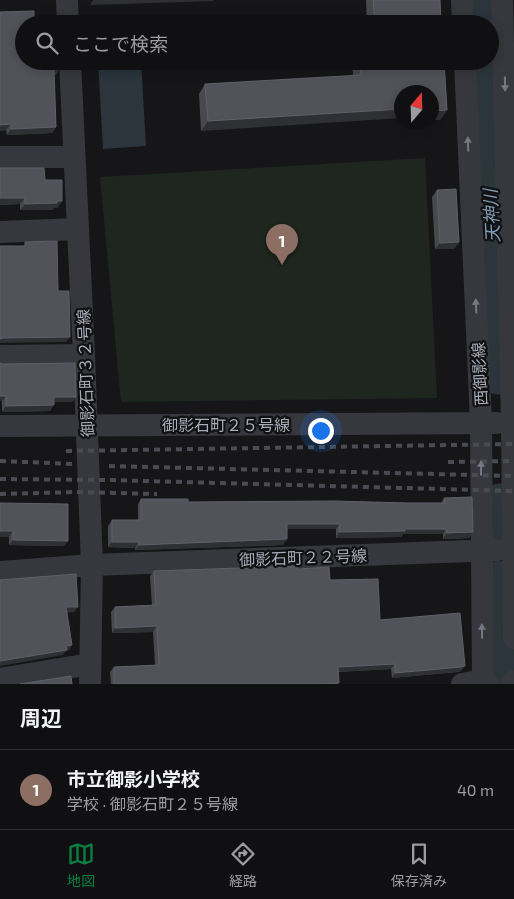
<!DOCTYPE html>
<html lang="ja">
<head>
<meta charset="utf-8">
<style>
  body { margin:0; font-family:"Exo 2","Noto Sans JP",sans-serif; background:#1e1e20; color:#f1f3f6 }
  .compass { position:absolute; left:394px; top:85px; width:45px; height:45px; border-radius:50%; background:#101012; box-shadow:0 2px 12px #0003; rotate:19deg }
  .you { position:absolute; left:320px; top:430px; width:18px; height:18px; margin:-12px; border:4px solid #fff; border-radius:50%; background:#1a73e8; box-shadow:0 0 0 8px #1a73e833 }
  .badge { display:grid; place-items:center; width:32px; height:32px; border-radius:50%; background:#0b8043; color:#fff; font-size:16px; font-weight:700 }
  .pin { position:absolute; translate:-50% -41px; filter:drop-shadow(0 1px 2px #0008) }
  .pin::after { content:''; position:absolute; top:26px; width:18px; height:15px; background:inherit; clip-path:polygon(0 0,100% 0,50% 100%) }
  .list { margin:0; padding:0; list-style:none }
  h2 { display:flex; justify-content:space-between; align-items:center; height:65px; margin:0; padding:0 20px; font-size:21px }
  h2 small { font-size:16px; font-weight:400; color:#9c9d9f }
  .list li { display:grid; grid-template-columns:32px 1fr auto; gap:15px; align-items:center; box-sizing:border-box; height:80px; padding:0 20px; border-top:1px solid #303032 }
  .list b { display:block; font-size:19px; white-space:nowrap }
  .list p { margin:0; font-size:16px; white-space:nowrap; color:#9c9d9f }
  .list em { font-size:16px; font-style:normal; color:#9c9d9f }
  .icon { flex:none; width:28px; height:28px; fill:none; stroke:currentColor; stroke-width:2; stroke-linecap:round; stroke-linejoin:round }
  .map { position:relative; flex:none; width:514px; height:684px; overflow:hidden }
  .search { position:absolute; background:#101012; box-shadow:0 2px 12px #0003; left:15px; right:15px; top:15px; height:55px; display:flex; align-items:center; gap:12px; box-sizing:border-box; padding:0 18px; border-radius:28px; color:#9c9d9f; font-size:19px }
  .sheet { height:145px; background:#101012 }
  nav { display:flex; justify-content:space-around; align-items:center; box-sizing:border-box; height:70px; border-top:1px solid #303032; background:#101012; font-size:14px; color:#9c9d9f }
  nav a { display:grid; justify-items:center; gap:2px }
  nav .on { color:#0b8043 }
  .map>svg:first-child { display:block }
</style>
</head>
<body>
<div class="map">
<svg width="514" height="684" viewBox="0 0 514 684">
  <rect width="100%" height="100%" fill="#161618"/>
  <polygon fill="#1e261f" points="425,158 437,398 121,402 100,177"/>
  <polygon fill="#2c353c" points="98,61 141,61 146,146 103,149"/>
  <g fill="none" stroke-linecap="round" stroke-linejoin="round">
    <g stroke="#2c353c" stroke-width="45">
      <polyline points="479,0 480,24"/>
      <polyline points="482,61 499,372"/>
      <polyline points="500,506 500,531"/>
      <polyline points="500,583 501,664"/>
    </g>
    <g stroke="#37383d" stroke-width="22">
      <polyline points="67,0 68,24"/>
      <polyline points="462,0 463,24"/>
      <polyline points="502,0 512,423 514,638"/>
      <polyline points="70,61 84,355 92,565 90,684"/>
      <polyline points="465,61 481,422 483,680 488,684"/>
      <polyline points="0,157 73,157"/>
      <polyline points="0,232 78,229"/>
      <polyline points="0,356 84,355"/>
      <polyline points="0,426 496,423"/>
      <polyline points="0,572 92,565 497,550"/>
      <polyline points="0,679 90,664"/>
      <polyline points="462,684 483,680"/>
      <polyline points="511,684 514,681"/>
    </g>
    <g stroke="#4a4c52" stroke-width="4" stroke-dasharray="6 5" stroke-linecap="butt">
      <polyline points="66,451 514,444"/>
      <polyline points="0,461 75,464"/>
      <polyline points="448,462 514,461"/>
      <polyline points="109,466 514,476"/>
      <polyline points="0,479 108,480 514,491"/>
      <polyline points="0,494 76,492 157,494"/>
    </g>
  </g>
  <g fill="#47494d">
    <polygon points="366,0 440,0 441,24 367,24"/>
    <polygon points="0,12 34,17 24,24 56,75 54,75 56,127 52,133 7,135 6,130 0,131"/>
    <polygon points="352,61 444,61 447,110 440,120 432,120 432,92 201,131 199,94 205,84 353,76"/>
    <polygon points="0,168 45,180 62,201 57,208 54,208 52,210 20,210 20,204 0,205"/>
    <polygon points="437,190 459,242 454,249 435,249 432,197"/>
    <polygon points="0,363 76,397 72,402 54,402 50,411 2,412 2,401 0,401"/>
    <polygon points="444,498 473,532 469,538 443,539 443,534 403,534 401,537 336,538 336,529 287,529 283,545 135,550 135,548 108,547 108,526 112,520 138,520 138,504 141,499 188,502 408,503 441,503"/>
    <polygon points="0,503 64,546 9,545 9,537 0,537"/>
    <polygon points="298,569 330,580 380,620 461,671 457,672 392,678 391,669 338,672 338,684 111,684 110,672 114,667 155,665 153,632 112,633 111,612 115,607 152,605 150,576 154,571"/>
  </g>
  <g fill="#2f3033">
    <polygon points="93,0 213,0 213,1 90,5"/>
    <polygon points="54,69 60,69 56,75 50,75"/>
    <polygon points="402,109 402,118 201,131 208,121"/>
    <polygon points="447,110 440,120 432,120 432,111"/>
    <polygon points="11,124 6,130 0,131 0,125"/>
    <polygon points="56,127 52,133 7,135 11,129"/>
    <polygon points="0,198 25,198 20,204 0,205"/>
    <polygon points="62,201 57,208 54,208 52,210 20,210 25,204"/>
    <polygon points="459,242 454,249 435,249 440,243"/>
    <polygon points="70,337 66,342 0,343 0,339 3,338"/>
    <polygon points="0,396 6,396 2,401 0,401"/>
    <polygon points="54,397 76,397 72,402 50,402"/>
    <polygon points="54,405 50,411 2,412 6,406"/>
    <polygon points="287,524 340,524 336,529 283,529"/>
    <polygon points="405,529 446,529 443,534 403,534 401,537 336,538 339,532"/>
    <polygon points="0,531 13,531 9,537 0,537"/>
    <polygon points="473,532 469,538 443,539 447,533"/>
    <polygon points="287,539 283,545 135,550 139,545"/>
    <polygon points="13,540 68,541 64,546 9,545"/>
    <polygon points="112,542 139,542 135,548 108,547"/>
    <polygon points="66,607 78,607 74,612 63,613"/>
    <polygon points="157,626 153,632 112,633 115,628"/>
    <polygon points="72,645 69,650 66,651 63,655 0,666 0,661"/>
    <polygon points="395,664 391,669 335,672 338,667"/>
    <polygon points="465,666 461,671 457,672 392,678 395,673"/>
  </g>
  <g fill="#525359" stroke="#5f6168">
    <polygon points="373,0 440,0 441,24 375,24"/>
    <polygon points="34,11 34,17 47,16 47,24 24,24 24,61 59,61 60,69 54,69 56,127 11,129 11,124 0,125 0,12"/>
    <polygon points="360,61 444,61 447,110 432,111 432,92 402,92 402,109 208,121 205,84 361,75"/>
    <polygon points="0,168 44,168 45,180 62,180 62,201 57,201 57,203 25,204 25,198 0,198"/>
    <polygon points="456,189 459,242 440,243 437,190"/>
    <polygon points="57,241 58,291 69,291 70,337 3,338 0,339 0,246 25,246 25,242"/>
    <polygon points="0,363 3,364 75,363 76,397 54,397 54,405 6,406 6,396 0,396"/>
    <polygon points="472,497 473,532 447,533 446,529 405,529 405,531 339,532 340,524 287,524 287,539 139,545 139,542 112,542 112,520 141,520 141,499 188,499 188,502 334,501 408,503 445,503 444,498"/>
    <polygon points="0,503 68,504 68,541 13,540 13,531 0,531"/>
    <polygon points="297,566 298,569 329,567 330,580 378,579 380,620 460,613 465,666 461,667 395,673 395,664 338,667 339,683 321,684 114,684 114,667 159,665 157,626 115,628 115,607 156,605 154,571"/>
    <polygon points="76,574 78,607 66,607 72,645 66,646 67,650 0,661 0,580"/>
    <polygon points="71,676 72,684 20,684"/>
  </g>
  <defs><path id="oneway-solid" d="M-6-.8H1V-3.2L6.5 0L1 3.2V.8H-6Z" transform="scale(1.25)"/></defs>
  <g fill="#757881">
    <use href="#oneway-solid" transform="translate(505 84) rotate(89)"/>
    <use href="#oneway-solid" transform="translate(468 144) rotate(-92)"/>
    <use href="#oneway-solid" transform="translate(476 306) rotate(-93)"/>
    <use href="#oneway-solid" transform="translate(481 468) rotate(-90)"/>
    <use href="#oneway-solid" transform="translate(482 631) rotate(-91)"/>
  </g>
  <g text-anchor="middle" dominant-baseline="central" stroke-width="4.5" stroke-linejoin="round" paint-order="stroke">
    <g font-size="16" fill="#a8adb8" stroke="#111113">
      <text transform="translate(85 373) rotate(-92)">御影石町３２号線</text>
      <text transform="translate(479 374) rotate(-93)">西御影線</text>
      <text x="226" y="424">御影石町２５号線</text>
      <text transform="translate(303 557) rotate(-2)">御影石町２２号線</text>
    </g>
    <g font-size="18" font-style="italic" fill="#7f9bb3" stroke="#111113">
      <text transform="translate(491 216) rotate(-93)">天神川</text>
    </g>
  </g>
</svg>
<svg class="compass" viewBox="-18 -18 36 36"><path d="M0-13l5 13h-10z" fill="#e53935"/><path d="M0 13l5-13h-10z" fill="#9c9d9f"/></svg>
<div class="you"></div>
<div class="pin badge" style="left:282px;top:265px;background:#8d6e63">1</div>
<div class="search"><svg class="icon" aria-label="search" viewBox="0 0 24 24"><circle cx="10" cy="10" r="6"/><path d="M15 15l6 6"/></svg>ここで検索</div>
</div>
<section class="sheet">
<h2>周辺<small></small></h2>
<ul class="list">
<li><span class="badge" style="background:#8d6e63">1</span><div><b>市立御影小学校</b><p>学校 · 御影石町２５号線</p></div><em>40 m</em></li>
</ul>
</section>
<nav>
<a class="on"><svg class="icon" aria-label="map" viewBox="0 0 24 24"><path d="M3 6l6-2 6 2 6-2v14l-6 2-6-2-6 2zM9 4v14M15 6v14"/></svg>地図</a>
<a><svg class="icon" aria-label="directions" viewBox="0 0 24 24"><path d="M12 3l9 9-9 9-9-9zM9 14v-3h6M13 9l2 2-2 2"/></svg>経路</a>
<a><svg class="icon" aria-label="saved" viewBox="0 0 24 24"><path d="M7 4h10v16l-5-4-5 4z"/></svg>保存済み</a>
</nav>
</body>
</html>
